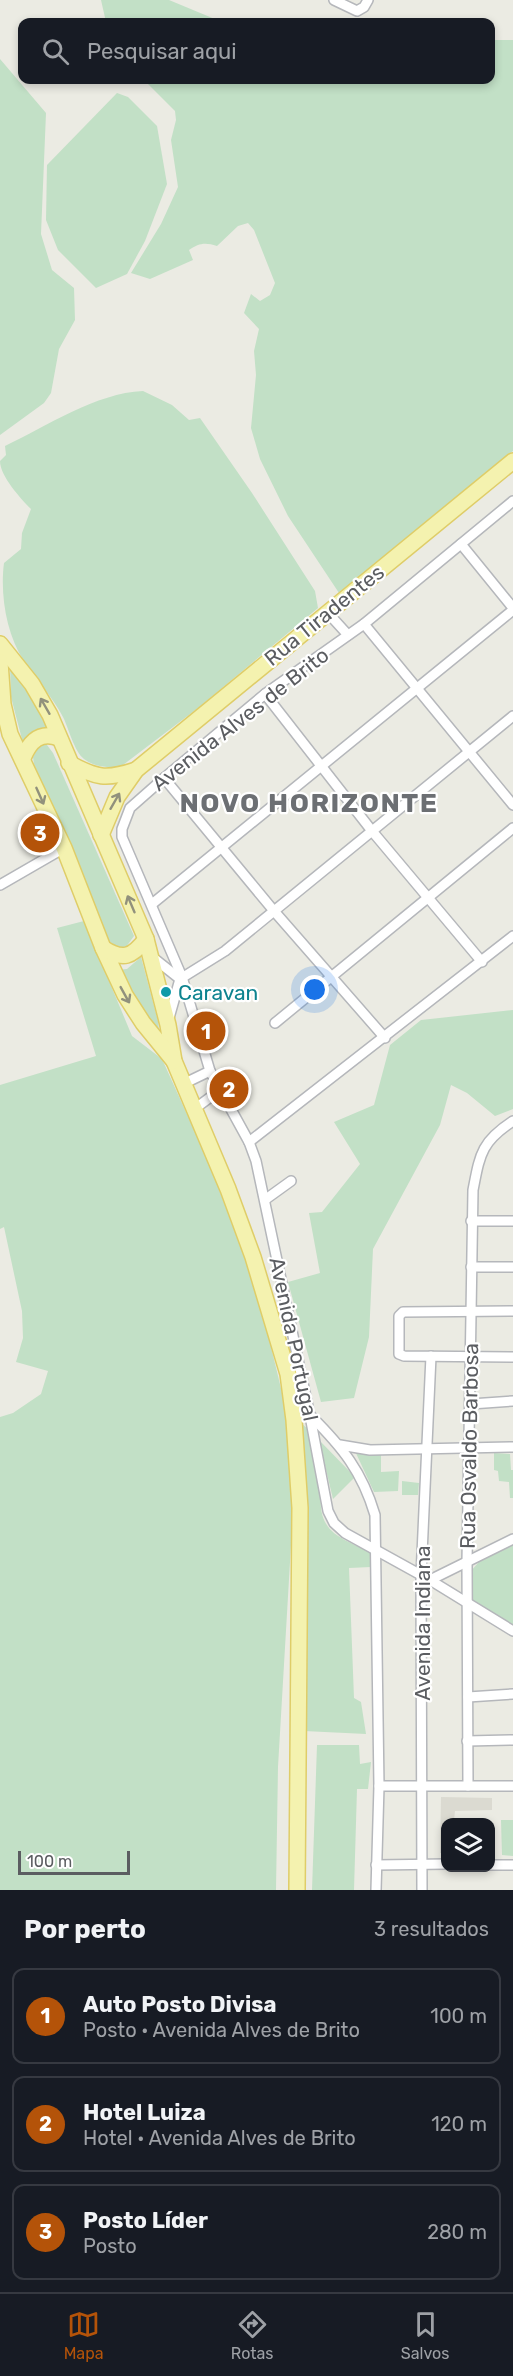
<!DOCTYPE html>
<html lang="pt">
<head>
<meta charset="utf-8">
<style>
  body { margin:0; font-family:Rubik,sans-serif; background:#20242c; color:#f1f3f6 }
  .controls { position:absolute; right:18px; bottom:18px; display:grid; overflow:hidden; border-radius:12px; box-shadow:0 3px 9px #0003 }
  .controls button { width:54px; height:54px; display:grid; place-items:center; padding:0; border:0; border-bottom:2px solid #363941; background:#171b24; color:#f1f3f6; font:30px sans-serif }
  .scale { position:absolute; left:18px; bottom:15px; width:112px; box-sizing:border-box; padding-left:6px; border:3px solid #5b5d61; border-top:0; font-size:16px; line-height:21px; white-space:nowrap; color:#5b5d61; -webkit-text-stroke:4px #fff; paint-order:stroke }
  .you { position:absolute; left:315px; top:990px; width:21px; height:21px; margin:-15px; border:4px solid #fff; border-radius:50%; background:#1a73e8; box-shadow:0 0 0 9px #1a73e833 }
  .badge { display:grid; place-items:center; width:39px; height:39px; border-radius:50%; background:#b45309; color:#fff; font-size:20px; font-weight:700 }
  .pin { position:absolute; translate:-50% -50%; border:3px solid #fff; box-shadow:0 2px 6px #0006 }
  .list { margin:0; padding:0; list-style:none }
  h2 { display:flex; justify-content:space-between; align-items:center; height:78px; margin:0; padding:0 24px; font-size:26px }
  h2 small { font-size:20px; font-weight:400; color:#9ea1a6 }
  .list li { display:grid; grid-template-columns:39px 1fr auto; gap:18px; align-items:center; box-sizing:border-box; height:96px; margin:0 12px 12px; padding:0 12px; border:2px solid #363941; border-radius:12px }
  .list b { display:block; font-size:22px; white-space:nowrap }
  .list p { margin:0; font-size:20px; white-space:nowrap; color:#9ea1a6 }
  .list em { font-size:20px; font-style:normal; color:#9ea1a6 }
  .icon { flex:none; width:33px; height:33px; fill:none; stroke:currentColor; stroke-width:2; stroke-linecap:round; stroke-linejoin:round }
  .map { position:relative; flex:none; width:513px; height:1890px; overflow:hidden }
  .search { position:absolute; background:#171b24; box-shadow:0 3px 9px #0003; left:18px; right:18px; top:18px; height:66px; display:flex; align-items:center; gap:15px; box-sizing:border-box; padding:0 21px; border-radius:12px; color:#9ea1a6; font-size:22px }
  .sheet { height:402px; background:#171b24 }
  nav { display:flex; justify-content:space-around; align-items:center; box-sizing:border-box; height:84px; border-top:2px solid #363941; background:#171b24; font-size:16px; color:#9ea1a6 }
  nav a { display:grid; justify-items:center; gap:3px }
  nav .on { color:#b45309 }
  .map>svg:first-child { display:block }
</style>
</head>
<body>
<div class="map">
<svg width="513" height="1890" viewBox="0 0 513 1890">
  <rect width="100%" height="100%" fill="#ebebe3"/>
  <polygon fill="#dbdad1" points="441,1797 492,1798 492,1810 455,1811 454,1820 469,1822 446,1822 445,1853 440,1853"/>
  <g fill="#c2e0c6">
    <polygon points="101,0 169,0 222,22 106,22"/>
    <path d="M 491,40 L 513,40 L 513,451 L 339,593 L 288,516 L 260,459 L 251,428 L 256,375 L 254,351 L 259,329 L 244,313 L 251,294 L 260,301 L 270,295 L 275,283 L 254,230 L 248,223 L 238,226 L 217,246 C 205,242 199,243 189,250 L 193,260 L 150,279 L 131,273 L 161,224 L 178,187 L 171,140 L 176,120 L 175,111 L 144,80 L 490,80 Z"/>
    <polygon points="0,59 46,113 41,234 52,270 74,288 75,320 59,349 51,393 44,403 0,435"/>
    <polygon points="117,93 128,97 157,126 167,184 145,241 127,274 96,288 58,250 46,220 47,165"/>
    <path d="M 143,391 L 172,405 L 189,420 L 200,418 L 252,493 L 315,591 L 318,608 L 198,708 L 119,768 C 106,767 95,767 84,759 C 74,751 69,729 63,717 C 52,696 36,680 24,661 C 6,634 0,594 4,563 L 21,549 L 22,533 L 31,509 C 21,499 0,476 0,461 L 6,455 L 5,446 C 47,426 96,393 143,391 Z"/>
    <polygon points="10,665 24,683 49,727 42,729 24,747 11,697"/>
    <polygon points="40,745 47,745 53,753 134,936 126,947 120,950 109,941 34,764 33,757"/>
    <polygon points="84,921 132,1036 162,1059 210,1165 259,1297 285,1405 293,1511 278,1767 276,1890 0,1890 0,1417 13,1413 41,1394 48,1371 16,1362 23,1338 22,1311 4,1227 0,1229 0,1085 96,1056 57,928"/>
    <polygon points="141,957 158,1021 160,1039 117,970 127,969"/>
    <polygon points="513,1010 513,1109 495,1116 467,1093 451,1085 440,1125 373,1249 369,1337 354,1398 321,1402 288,1282 320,1273 309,1213 322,1212 360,1164 334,1122 374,1105 390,1045 421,1020"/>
    <path d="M 299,1421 L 310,1431 L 321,1497 C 318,1534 344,1539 372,1553 L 371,1567 L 349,1568 L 354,1698 L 361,1702 L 366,1734 L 304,1731 Z"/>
    <polygon points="319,1440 355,1477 333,1499"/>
    <polygon points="355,1451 381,1454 381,1472 399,1471 398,1491 374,1492"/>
    <polygon points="494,1453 510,1454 511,1470 513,1470 513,1498 510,1498 509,1482 499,1481 498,1471 494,1470"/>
    <polygon points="402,1481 419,1483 418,1495 402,1495"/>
    <polygon points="513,1545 513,1627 472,1604 470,1572 479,1562"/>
    <polygon points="317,1745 359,1745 360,1764 371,1762 368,1789 357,1789 354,1890 312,1890"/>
    <polygon points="501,1820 513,1820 513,1856 502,1855"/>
  </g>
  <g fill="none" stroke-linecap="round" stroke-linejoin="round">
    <defs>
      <g id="street">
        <polyline points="334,0 357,11 364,7 368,0"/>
        <polyline points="513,501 364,624 265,694 164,778 130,808 122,829 122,837 182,977 210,1071 249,1142 256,1161 310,1416 328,1511 334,1523 345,1533 430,1580 513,1631"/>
        <polyline points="461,544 513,608"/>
        <polyline points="328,613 348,635"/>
        <polyline points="364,624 513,805"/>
        <polyline points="265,694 372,831 482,962"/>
        <polyline points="164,778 274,911 385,1038"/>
        <polyline points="0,885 64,848"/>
        <polyline points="152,904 513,610"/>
        <polyline points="151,956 180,979"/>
        <polyline points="169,1018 180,979 225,951 513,716"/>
        <polyline points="275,1023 513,828"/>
        <polyline points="183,1084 210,1071"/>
        <polyline points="193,1110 220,1090"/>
        <polyline points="249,1142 513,936"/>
        <polyline points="266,1199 291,1181"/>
        <polyline points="471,1221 513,1221"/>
        <polyline points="471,1267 513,1267"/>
        <polyline points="513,1311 403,1312 399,1316 399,1354 404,1356 513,1357"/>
        <polyline points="471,1404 513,1401"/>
        <path d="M 311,1416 C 342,1447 362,1471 375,1515 L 379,1786 L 376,1890"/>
        <polyline points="340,1445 370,1450 513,1447"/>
        <polyline points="430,1580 513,1539"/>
        <polyline points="468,1697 513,1694"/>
        <polyline points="467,1741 513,1740"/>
        <polyline points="379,1786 513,1786"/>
        <path d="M 468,1786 L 467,1562 L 473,1190 C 480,1154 481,1142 513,1121"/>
        <polyline points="376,1865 446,1864"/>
        <polyline points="490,1865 513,1865"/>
        <polyline points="422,1890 421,1576 431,1356"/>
      </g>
      <g id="primary">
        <polyline points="0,644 32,684 50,715 146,939 168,1025 174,1061 228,1189 253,1257 288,1374 294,1420 300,1508 297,1890"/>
        <polyline points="0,662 3,704 10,734 64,848 103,948 125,995 143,1023 174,1061"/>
        <path d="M 23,758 C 30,741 40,731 59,738"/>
        <path d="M 69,763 C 96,778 106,780 136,770"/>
        <polyline points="101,835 117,797 136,770 513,461"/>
        <path d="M 103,948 C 123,961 132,957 146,939"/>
      </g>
    </defs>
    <use href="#street" stroke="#b5b7bb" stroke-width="12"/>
    <use href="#primary" stroke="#dfcd68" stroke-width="18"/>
    <use href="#street" stroke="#fff" stroke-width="9"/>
    <use href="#primary" stroke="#f4f2af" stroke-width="15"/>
  </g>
  <defs><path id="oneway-shaft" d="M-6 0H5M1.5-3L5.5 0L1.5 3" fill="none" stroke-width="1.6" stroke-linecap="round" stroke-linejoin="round" transform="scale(1.5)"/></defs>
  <g stroke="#91917c">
    <use href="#oneway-shaft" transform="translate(45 706) rotate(-120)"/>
    <use href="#oneway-shaft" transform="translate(40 796) rotate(66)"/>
    <use href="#oneway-shaft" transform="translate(115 801) rotate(-60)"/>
    <use href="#oneway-shaft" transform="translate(131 904) rotate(-113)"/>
    <use href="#oneway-shaft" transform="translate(125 995) rotate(61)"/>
  </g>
  <circle fill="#0f9aa8" stroke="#fff" stroke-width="2" cx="166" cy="992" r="6"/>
  <g text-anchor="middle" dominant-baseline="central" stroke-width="4.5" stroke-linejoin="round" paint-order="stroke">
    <g font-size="21" fill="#5b5d61" stroke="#fff">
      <text transform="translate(324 615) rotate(-39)">Rua Tiradentes</text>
      <text transform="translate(240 719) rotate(-38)">Avenida Alves de Brito</text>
      <text transform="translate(294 1339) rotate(78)">Avenida Portugal</text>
      <text transform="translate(469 1446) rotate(-89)">Rua Osvaldo Barbosa</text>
      <text transform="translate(422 1623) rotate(-90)">Avenida Indiana</text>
    </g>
    <g font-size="21" fill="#0d838f" stroke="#fff" text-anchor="start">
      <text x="178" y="992">Caravan</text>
    </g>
    <g font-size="27" font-weight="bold" letter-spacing="1.5" fill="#6c6f73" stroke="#fff">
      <text x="309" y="803">NOVO HORIZONTE</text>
    </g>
  </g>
</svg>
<div class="controls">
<button><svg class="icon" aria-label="layers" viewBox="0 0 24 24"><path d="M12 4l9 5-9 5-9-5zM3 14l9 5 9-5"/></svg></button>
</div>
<div class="scale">100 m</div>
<div class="you"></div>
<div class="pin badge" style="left:206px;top:1031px">1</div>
<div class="pin badge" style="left:229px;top:1089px">2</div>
<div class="pin badge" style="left:40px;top:833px">3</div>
<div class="search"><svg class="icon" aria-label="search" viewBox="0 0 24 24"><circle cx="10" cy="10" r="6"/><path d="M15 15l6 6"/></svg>Pesquisar aqui</div>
</div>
<section class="sheet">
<h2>Por perto<small>3 resultados</small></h2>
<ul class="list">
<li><span class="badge">1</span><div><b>Auto Posto Divisa</b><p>Posto · Avenida Alves de Brito</p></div><em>100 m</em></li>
<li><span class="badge">2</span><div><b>Hotel Luiza</b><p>Hotel · Avenida Alves de Brito</p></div><em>120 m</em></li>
<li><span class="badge">3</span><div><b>Posto Líder</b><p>Posto</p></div><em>280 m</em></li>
</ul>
</section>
<nav>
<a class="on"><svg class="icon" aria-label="map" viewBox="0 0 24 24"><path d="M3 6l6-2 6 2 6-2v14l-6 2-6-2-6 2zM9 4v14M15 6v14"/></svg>Mapa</a>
<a><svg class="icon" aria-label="directions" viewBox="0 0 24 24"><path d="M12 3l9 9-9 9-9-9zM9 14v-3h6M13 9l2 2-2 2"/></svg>Rotas</a>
<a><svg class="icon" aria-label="saved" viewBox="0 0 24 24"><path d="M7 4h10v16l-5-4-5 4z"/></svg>Salvos</a>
</nav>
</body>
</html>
